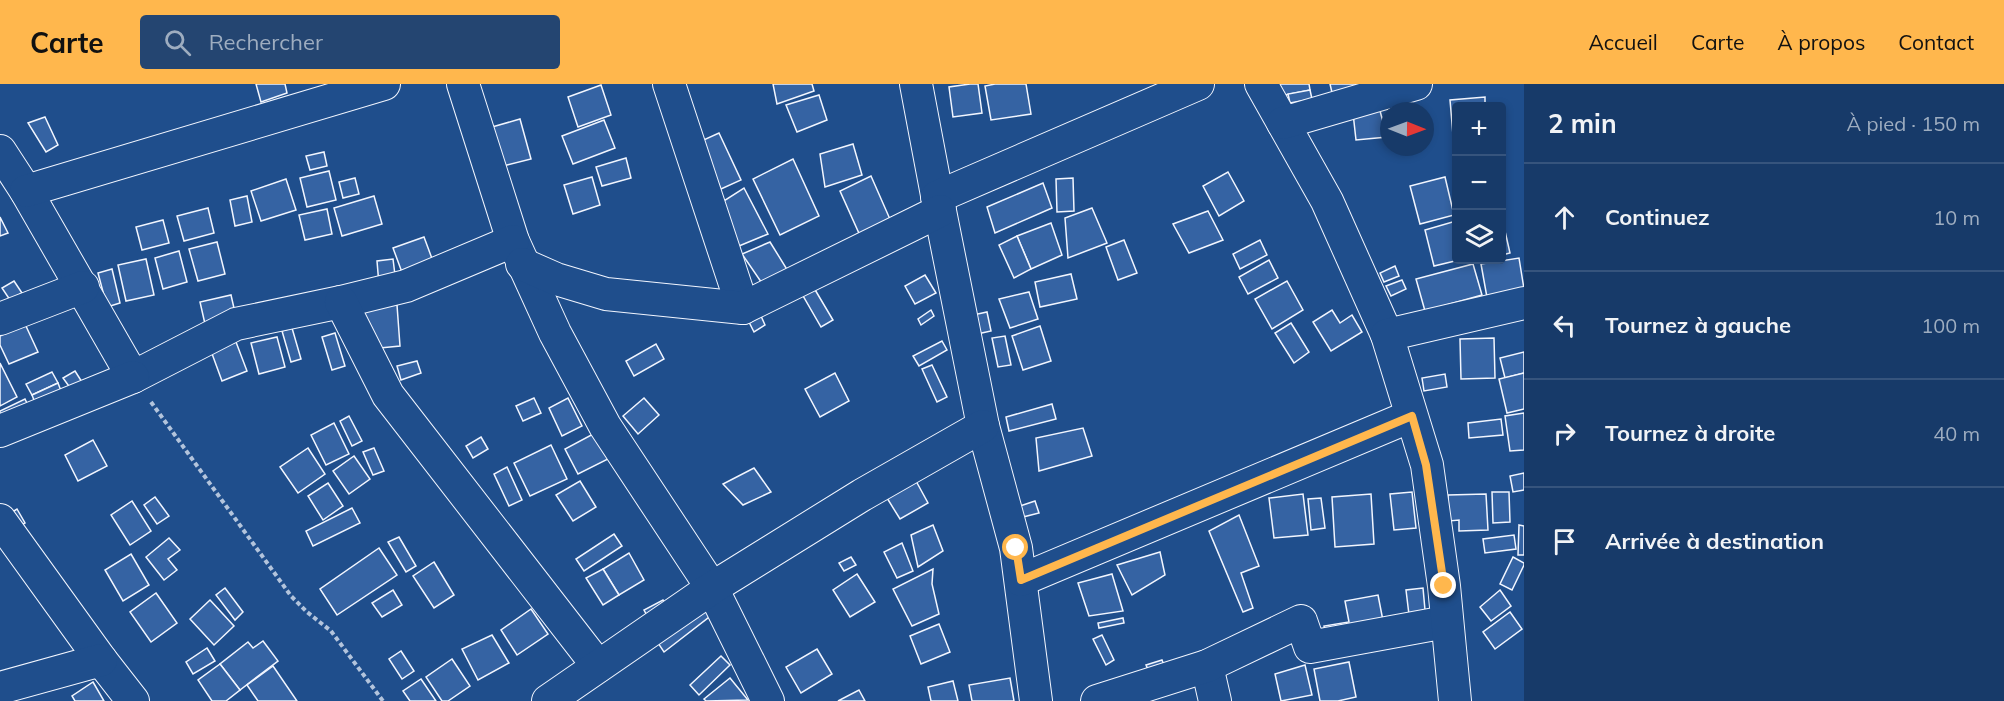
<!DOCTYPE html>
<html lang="fr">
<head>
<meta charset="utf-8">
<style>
  body { margin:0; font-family:Mulish,sans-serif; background:#244571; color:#f1f3f6 }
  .controls { position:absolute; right:18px; top:18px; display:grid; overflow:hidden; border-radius:6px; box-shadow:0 3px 9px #0003 }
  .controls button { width:54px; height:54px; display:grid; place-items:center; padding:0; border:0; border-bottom:2px solid #36547d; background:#173a69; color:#f1f3f6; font:30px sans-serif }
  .compass { position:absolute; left:1380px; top:18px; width:54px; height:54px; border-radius:50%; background:#173a69; box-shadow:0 3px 9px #0003; rotate:91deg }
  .stop { position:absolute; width:18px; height:18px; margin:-14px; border:4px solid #ffb74d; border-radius:50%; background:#fff }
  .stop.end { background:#ffb74d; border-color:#fff; box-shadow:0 2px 6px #0008 }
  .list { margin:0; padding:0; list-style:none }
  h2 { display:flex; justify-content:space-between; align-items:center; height:78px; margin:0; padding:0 24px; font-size:26px }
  h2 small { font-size:20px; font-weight:400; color:#9eadc0 }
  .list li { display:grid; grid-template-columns:39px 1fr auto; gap:18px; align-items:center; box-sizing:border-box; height:108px; padding:0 24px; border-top:2px solid #36547d }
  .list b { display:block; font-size:22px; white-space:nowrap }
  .list em { font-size:20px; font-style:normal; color:#9eadc0 }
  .icon { flex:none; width:33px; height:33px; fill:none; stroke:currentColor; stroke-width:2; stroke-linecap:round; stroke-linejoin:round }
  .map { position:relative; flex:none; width:1524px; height:617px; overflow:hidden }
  header { display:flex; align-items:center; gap:36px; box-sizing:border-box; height:84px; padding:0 30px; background:#ffb74d; color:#111 }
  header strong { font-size:28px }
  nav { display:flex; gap:33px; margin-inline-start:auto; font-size:21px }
  .search { width:420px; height:54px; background:#244571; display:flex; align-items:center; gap:15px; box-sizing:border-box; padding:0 21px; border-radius:6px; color:#9eadc0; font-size:22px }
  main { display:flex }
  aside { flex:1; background:#173a69 }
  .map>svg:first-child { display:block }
</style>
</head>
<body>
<header>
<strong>Carte</strong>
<div class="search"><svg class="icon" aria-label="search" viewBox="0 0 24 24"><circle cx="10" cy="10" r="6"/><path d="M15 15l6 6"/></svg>Rechercher</div>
<nav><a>Accueil</a><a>Carte</a><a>À propos</a><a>Contact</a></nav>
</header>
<main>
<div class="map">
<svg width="1524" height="617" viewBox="0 0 1524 617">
  <rect width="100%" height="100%" fill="#1f4e8c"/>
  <g fill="#3563a3" stroke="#f2f6ff" stroke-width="1.5">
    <polygon points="256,0 285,0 287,9 261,18"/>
    <polygon points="773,0 812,0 814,7 777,20"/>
    <polygon points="970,0 978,0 982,29 953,33 949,3"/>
    <polygon points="995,0 1026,0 1031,30 991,36 985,2"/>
    <polygon points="1277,0 1309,0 1310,6 1280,12"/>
    <polygon points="1330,0 1357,0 1360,11 1334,17"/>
    <polygon points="601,1 611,31 578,43 568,13"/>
    <polygon points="1310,6 1312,15 1290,19 1288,10"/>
    <polygon points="819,11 827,36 797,48 786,21"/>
    <polygon points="1485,13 1485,22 1456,22 1456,50 1453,51 1450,16"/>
    <polygon points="1379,23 1387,53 1356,56 1353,29"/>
    <polygon points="45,33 58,61 46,68 28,39"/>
    <polygon points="520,35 531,75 503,82 492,43"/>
    <polygon points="604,36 615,64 573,80 562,52"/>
    <polygon points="719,49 741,96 721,105 699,58"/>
    <polygon points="853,60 862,91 825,103 820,70"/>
    <polygon points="324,68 327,82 310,86 306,72"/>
    <polygon points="626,74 631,94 602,102 596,83"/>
    <polygon points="793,75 819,132 780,151 753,95"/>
    <polygon points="329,87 336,116 307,123 300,94"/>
    <polygon points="1228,88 1244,117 1219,132 1203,102"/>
    <polygon points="871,92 893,142 862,156 840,107"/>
    <polygon points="592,93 600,121 573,130 564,101"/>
    <polygon points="1445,93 1454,131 1420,140 1410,102"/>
    <polygon points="355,94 359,110 343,114 339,98"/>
    <polygon points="1073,94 1074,127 1057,128 1056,95"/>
    <polygon points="286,95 296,126 261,137 251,107"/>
    <polygon points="1043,99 1052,124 995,149 987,123"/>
    <polygon points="744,104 768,150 739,162 719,120"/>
    <polygon points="247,112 252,138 235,142 230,116"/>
    <polygon points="374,112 382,140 342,152 334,124"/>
    <polygon points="208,124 214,149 184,157 177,132"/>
    <polygon points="1092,124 1107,159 1068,174 1065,134"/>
    <polygon points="327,125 332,150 305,156 299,131"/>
    <polygon points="1208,127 1223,156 1189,169 1173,140"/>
    <polygon points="0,133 8,149 0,152"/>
    <polygon points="1502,134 1510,169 1502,171"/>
    <polygon points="163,136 169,159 142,166 136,143"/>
    <polygon points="1456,137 1456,176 1459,176 1434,182 1425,146"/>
    <polygon points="1051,139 1062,171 1031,185 1017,152"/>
    <polygon points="1017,152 1031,185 1014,194 999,161"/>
    <polygon points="424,153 434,180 403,191 393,164"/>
    <polygon points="1124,156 1137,189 1118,196 1106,163"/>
    <polygon points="1260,156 1267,171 1240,185 1233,170"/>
    <polygon points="217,158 225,190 198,197 189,165"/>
    <polygon points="770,158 788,187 766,205 742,170"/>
    <polygon points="179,167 187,198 163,205 155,174"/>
    <polygon points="1519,174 1524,205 1488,219 1481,180"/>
    <polygon points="146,175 154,211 126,217 118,181"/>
    <polygon points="393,175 396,199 379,201 377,177"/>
    <polygon points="1269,176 1278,194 1248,210 1239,193"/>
    <polygon points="1473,180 1482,211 1425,227 1416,195"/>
    <polygon points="1395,182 1399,192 1384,198 1380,189"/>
    <polygon points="112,185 120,219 107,223 98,189"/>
    <polygon points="1071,190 1077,215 1040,223 1035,198"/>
    <polygon points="925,191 936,209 915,220 905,202"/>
    <polygon points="1402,196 1406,205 1391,212 1386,202"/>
    <polygon points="14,197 22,209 10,216 2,204"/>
    <polygon points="1287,197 1303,226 1272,245 1255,215"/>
    <polygon points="814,204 833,236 821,243 802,210"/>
    <polygon points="1029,208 1038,235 1010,244 999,215"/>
    <polygon points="231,211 236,233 205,240 200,218"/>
    <polygon points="397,221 400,262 380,264 361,224"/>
    <polygon points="931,226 934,232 921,241 918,235"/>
    <polygon points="1332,226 1340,239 1352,231 1362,248 1331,267 1313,238"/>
    <polygon points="987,228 991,247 977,250 973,231"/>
    <polygon points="761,232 765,241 754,248 749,238"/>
    <polygon points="1291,239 1309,268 1294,279 1275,249"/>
    <polygon points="25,240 38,268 9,280 0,261 0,252"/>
    <polygon points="1040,242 1051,277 1023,286 1012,252"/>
    <polygon points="292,244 301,275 291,278 282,247"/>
    <polygon points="335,249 345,282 332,286 322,253"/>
    <polygon points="1005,252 1011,281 998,283 992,254"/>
    <polygon points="277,253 285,283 259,290 251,259"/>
    <polygon points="1494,254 1495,294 1461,295 1460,255"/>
    <polygon points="942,257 947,266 919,282 913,272"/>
    <polygon points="236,258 247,287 222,297 211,267"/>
    <polygon points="656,260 664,275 634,292 626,277"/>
    <polygon points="1524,268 1524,289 1505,294 1500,274"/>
    <polygon points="417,277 421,289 401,296 397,282"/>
    <polygon points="0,279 17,313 0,322"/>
    <polygon points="932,281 947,313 937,318 922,285"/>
    <polygon points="75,287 82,298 71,305 63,294"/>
    <polygon points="52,288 58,299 32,311 26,300"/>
    <polygon points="835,289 849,317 820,333 805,305"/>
    <polygon points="1524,289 1524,325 1507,329 1499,295"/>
    <polygon points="1445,290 1447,303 1424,307 1422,294"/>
    <polygon points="58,299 63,312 37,324 32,311"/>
    <polygon points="534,314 541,329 523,337 516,322"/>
    <polygon points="568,314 582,342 562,352 549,324"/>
    <polygon points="644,314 659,331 638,350 623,332"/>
    <polygon points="25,315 32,330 0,337 0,327"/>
    <polygon points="1052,320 1056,335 1009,347 1006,333"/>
    <polygon points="1524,329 1524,366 1510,367 1505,332"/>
    <polygon points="349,332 362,357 352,362 340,337"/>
    <polygon points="1501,335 1503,351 1469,354 1468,339"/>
    <polygon points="334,339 349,370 326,381 311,351"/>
    <polygon points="1083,344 1092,372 1039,387 1036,354"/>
    <polygon points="595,349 608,375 578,390 565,365"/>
    <polygon points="481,353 488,365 473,374 466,362"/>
    <polygon points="93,356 107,382 78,397 65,371"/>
    <polygon points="551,361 567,395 530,412 514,379"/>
    <polygon points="308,364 325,390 298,409 280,383"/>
    <polygon points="374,364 384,387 373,391 363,368"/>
    <polygon points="354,372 370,395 349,410 333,387"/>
    <polygon points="507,383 522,416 509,422 494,390"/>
    <polygon points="754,384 771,408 743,421 723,400"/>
    <polygon points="1524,389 1524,406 1513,408 1510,392"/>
    <polygon points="580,397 596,423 573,437 556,411"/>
    <polygon points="916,397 928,419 900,435 887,414"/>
    <polygon points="328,399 343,422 323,436 308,412"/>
    <polygon points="1412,408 1416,444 1394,446 1390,410"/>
    <polygon points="1492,408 1509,408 1510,438 1493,439"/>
    <polygon points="1303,410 1308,451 1274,454 1269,414"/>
    <polygon points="1371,410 1374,460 1335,463 1332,413"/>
    <polygon points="1486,410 1488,446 1459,447 1459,436 1449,437 1448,411"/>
    <polygon points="155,413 169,432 157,440 144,421"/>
    <polygon points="1321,414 1325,444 1311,446 1308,415"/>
    <polygon points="132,417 151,447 130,461 111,431"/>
    <polygon points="1035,417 1039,429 1023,433 1020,422"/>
    <polygon points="352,424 360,439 313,462 306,447"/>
    <polygon points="17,425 25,439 15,445 6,432"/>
    <polygon points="1239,431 1259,482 1241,489 1253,524 1243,528 1209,447"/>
    <polygon points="933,441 943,467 918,483 911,451"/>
    <polygon points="1519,441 1524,442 1524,471 1518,471"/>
    <polygon points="614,450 622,462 584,487 576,475"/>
    <polygon points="1514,451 1516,465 1485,469 1483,455"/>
    <polygon points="399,453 416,482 406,488 388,458"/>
    <polygon points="169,454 180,466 168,475 177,486 164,496 146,473"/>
    <polygon points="902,459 913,487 897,494 884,468"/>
    <polygon points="379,464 397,491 337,531 320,505"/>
    <polygon points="1160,468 1165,491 1132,511 1117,481"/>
    <polygon points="629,469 644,496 619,511 603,485"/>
    <polygon points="131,470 149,501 123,517 105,486"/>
    <polygon points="851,473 856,481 844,487 839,479"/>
    <polygon points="1513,473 1524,479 1524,481 1512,506 1500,500"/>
    <polygon points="434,478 454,511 434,524 413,492"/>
    <polygon points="603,485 619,511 603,521 586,494"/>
    <polygon points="933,485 932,500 939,530 912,542 893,505"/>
    <polygon points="857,490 875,518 850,533 833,506"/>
    <polygon points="1112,490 1123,527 1089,532 1078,499"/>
    <polygon points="225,504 243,528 235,536 216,511"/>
    <polygon points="1423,504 1426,537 1410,539 1406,506"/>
    <polygon points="393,506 402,521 382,533 372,519"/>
    <polygon points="1500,506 1511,522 1491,537 1480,523"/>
    <polygon points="156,509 177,539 151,558 130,528"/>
    <polygon points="1378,511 1385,547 1327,557 1324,542 1349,538 1345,517"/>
    <polygon points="210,516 234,542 214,561 190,535"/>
    <polygon points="663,516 669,529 651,539 644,526"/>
    <polygon points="706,521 713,530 664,568 658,559"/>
    <polygon points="531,525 548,550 517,571 501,546"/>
    <polygon points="1510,528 1522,545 1495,565 1483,548"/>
    <polygon points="1123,534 1124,539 1099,544 1098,539"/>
    <polygon points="939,540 950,568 921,580 910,552"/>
    <polygon points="492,551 509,579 478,596 462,565"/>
    <polygon points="1102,551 1114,576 1106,581 1093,555"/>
    <polygon points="263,557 278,577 240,606 220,580 248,558 253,564"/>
    <polygon points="207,564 215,577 193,590 186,578"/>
    <polygon points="817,565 832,590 801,609 786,583"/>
    <polygon points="401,567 414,587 402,595 389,575"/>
    <polygon points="721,572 730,581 699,611 690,601"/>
    <polygon points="452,575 470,602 448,617 442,617 426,593"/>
    <polygon points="1162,576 1167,589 1152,595 1146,581"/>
    <polygon points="1349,578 1356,613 1338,617 1320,617 1314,585"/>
    <polygon points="220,580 240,606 226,617 212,617 198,596"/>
    <polygon points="1305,581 1312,611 1281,617 1275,590"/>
    <polygon points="273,582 297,617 258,617 247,601"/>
    <polygon points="730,594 748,616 706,617 704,615"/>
    <polygon points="1010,594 1014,617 972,617 969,601"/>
    <polygon points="421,595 436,617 410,617 403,607"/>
    <polygon points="953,597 958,617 931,617 928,603"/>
    <polygon points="93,598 104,617 75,617 72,612"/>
    <polygon points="859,606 865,617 838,617"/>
  </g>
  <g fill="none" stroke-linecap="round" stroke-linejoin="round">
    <defs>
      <g id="minor">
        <polyline points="463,0 513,157 555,249 605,342 712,504 768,617"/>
        <polyline points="669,0 743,224"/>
        <polyline points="916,0 940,127 983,342 1016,464 1036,617"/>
        <polyline points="1261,0 1327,117 1387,251"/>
        <polyline points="1283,39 1416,0"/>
        <polyline points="0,67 26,107 133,293 236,240 341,218 406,202 513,157"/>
        <polyline points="26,107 384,0"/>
        <polyline points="937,113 1198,0"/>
        <polyline points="522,180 556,195 606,210 743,224 940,127"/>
        <polyline points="341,218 388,311 598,582"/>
        <polyline points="0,235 83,203"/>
        <polyline points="0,347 133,293"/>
        <polyline points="0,436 101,576 133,617"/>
        <polyline points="1021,496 1411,332"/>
        <polyline points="1207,582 1215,617"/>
        <polyline points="0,604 101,576"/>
        <polyline points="548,617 712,504 862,411 983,342"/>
        <polyline points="1097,617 1207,582 1301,537 1310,563 1446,538"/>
        <polyline points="1455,617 1444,502 1427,381 1387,251 1524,219"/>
      </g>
    </defs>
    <use href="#minor" stroke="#f2f6ff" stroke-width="34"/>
    <polyline stroke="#b3c4dc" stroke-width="4" stroke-dasharray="4.5 3" stroke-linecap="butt" points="151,318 291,512 307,528 331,547 383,617"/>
    <use href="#minor" stroke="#1f4e8c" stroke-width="32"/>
  </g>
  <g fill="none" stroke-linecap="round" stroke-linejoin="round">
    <polyline stroke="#ffb74d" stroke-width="8" points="1016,464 1021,496 1412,332 1426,381 1444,502"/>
  </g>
</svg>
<div class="controls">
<button>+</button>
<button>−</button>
<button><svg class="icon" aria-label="layers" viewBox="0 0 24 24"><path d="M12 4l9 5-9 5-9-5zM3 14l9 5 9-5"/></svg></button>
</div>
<svg class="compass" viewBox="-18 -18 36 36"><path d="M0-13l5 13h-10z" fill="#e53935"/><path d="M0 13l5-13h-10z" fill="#9eadc0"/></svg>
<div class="stop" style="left:1016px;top:464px"></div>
<div class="stop end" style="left:1444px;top:502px"></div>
</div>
<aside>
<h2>2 min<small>À pied · 150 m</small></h2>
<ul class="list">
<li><svg class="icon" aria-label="ahead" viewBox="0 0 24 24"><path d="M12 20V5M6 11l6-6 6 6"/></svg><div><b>Continuez</b></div><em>10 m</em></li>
<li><svg class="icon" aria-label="left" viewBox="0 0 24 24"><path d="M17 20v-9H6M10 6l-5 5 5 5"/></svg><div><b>Tournez à gauche</b></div><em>100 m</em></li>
<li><svg class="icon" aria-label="right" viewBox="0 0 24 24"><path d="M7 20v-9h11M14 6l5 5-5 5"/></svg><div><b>Tournez à droite</b></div><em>40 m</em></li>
<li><svg class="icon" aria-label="arrive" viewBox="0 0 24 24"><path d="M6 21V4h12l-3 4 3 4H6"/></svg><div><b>Arrivée à destination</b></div></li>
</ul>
</aside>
</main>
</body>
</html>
